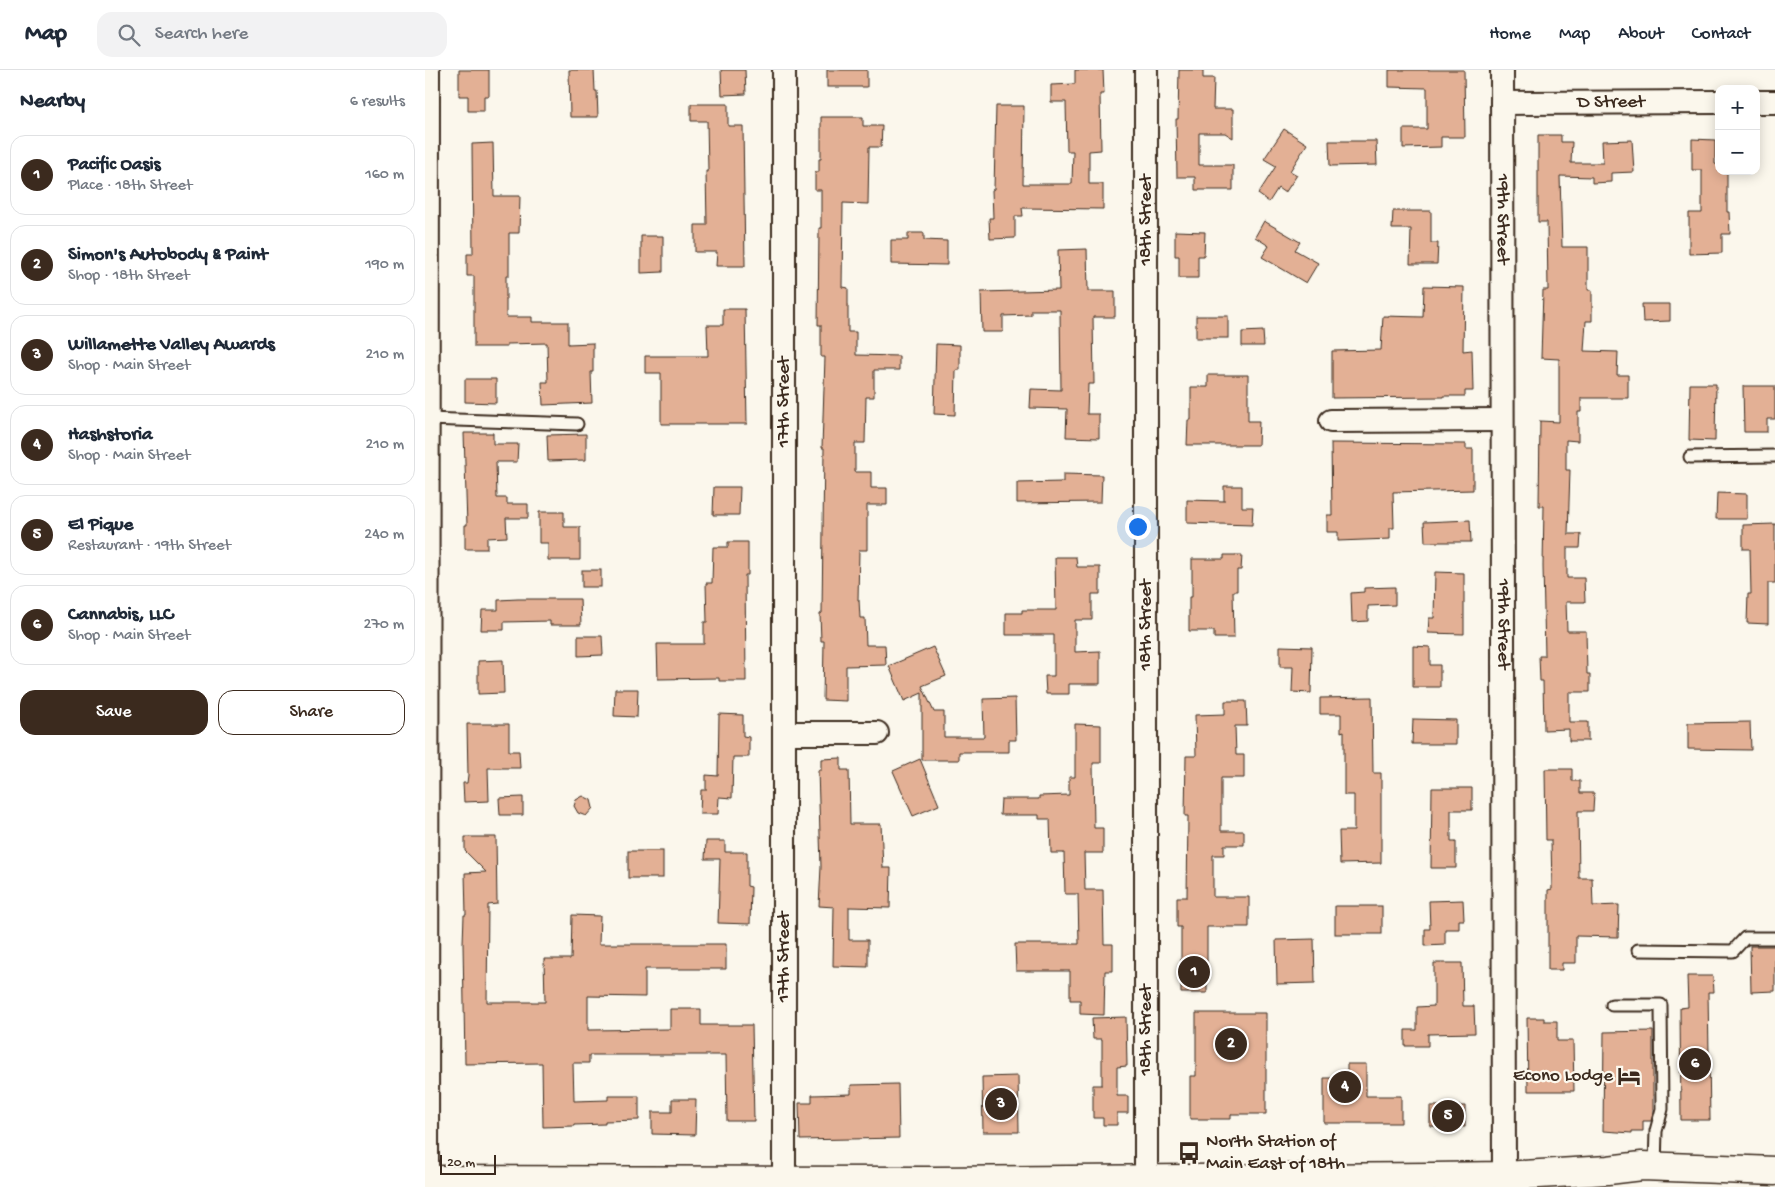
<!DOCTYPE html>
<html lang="en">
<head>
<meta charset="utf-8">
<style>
  body { margin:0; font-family:"Gochi Hand",sans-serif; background:#f2f2f3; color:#1f2937 }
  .controls { position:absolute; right:15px; top:15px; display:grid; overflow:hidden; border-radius:10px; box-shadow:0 2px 12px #0003 }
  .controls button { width:45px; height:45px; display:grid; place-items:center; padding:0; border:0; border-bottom:1px solid #e0e1e3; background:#fff; color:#1f2937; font:25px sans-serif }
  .scale { position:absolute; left:15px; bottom:12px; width:56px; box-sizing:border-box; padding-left:5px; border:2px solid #3b2a1e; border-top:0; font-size:14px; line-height:18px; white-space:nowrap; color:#3b2a1e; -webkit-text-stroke:4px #fbf7ec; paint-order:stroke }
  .you { position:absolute; left:712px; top:456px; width:18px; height:18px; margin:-12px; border:4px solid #fff; border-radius:50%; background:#1a73e8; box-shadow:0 0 0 8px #1a73e833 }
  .badge { display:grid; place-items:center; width:32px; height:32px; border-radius:50%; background:#3b2a1e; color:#fff; font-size:16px; font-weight:700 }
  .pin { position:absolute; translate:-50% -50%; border:2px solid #fff; box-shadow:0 1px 5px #0006 }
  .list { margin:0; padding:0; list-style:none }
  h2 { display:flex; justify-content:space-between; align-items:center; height:65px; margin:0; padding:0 20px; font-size:21px }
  h2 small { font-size:16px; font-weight:400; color:#747a83 }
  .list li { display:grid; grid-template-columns:32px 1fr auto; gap:15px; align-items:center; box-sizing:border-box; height:80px; margin:0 10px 10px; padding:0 10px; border:1px solid #e0e1e3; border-radius:15px }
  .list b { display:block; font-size:19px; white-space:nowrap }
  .list p { margin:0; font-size:16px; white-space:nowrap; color:#747a83 }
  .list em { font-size:16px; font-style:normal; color:#747a83 }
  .actions { display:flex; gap:10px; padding:15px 20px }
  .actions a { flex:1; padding:11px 0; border:1px solid #3b2a1e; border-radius:15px; text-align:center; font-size:18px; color:#3b2a1e }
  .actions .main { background:#3b2a1e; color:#fff }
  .icon { flex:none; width:28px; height:28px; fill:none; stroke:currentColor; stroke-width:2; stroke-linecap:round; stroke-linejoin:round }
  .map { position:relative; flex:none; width:1350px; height:1117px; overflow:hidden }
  header { display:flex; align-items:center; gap:30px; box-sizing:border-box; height:70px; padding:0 25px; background:#fff; border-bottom:1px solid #e0e1e3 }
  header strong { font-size:24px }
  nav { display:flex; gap:28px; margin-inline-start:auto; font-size:18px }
  .search { width:350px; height:45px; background:#f2f2f3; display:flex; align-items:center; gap:12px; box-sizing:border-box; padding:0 18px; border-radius:15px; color:#747a83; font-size:19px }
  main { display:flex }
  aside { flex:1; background:#fff }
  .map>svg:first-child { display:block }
</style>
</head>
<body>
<header>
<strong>Map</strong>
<div class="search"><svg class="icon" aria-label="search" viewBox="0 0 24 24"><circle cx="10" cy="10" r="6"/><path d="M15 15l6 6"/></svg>Search here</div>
<nav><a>Home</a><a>Map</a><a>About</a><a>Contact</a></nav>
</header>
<main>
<aside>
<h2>Nearby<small>6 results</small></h2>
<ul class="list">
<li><span class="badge">1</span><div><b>Pacific Oasis</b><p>Place · 18th Street</p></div><em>160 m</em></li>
<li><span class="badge">2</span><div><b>Simon's Autobody &amp; Paint</b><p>Shop · 18th Street</p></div><em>190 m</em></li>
<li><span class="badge">3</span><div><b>Willamette Valley Awards</b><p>Shop · Main Street</p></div><em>210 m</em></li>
<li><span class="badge">4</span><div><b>Hashstoria</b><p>Shop · Main Street</p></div><em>210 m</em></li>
<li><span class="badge">5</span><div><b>El Pique</b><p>Restaurant · 19th Street</p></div><em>240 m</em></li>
<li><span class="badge">6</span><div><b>Cannabis, LLC</b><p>Shop · Main Street</p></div><em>270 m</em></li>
</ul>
<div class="actions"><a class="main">Save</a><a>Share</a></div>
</aside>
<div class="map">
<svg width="1350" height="1117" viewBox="0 0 1350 1117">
  <rect width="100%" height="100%" fill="#fbf7ec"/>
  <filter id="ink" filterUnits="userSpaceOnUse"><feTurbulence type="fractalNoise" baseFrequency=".02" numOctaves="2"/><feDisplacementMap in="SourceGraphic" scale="10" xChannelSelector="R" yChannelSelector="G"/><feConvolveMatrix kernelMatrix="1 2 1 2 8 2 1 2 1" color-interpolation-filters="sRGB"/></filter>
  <g filter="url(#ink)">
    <g fill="#e3b095" stroke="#3b2a1e">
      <polygon points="34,0 64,0 64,26 59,26 59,41 43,41 43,26 34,26"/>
      <polygon points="144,0 169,0 170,21 172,21 173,47 145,47"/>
      <polygon points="296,0 320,0 321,24 297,25"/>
      <rect x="402" y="0" width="40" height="17"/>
      <polygon points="650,0 678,0 679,24 675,24 676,80 664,81 664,114 678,114 678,139 597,138 598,146 590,146 590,168 565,169 564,148 568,148 567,120 569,119 571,36 599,36 598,114 647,114 648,81 642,81 641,32 626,32 626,15 650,14"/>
      <polygon points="754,0 778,0 778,8 789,8 788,39 808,39 808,68 800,63 774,63 774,95 808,95 808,120 770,120 770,107 752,107 751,49 753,49"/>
      <polygon points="964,0 1039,0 1040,67 1016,67 1016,77 978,78 978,59 1002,59 1002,18 964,17"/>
      <polygon points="266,34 303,34 303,56 318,56 320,196 291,196 292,182 270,182 270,155 282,155 281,101 283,101 282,51 266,51"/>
      <polygon points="396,47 438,47 438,56 457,56 456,77 444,77 443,134 418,133 417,217 423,218 423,262 431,262 431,285 474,286 474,300 449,300 449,327 441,327 440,373 430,373 430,402 446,402 446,418 462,418 462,435 442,435 442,480 434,480 433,530 434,530 435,548 440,548 441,575 460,575 461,595 421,596 421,631 398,630 399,571 396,571 395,544 397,543 399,378 397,378 400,287 396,287 396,255 393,255 394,158 396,158 396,120 390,120 390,102 394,102 394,89 396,89"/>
      <polygon points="859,59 882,74 865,101 872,105 860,123 853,118 844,132 833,124 851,96 839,89"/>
      <polygon points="1113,65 1136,65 1136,72 1147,72 1146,93 1178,93 1177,71 1207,70 1209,102 1186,103 1186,112 1167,113 1167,107 1135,106 1137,177 1163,177 1163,220 1167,220 1167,251 1161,251 1159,281 1193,282 1192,305 1203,305 1203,328 1156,328 1156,342 1153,342 1153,371 1141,370 1141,400 1145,400 1143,464 1156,464 1155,478 1142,478 1142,508 1159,508 1160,532 1141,532 1142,561 1161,561 1162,604 1165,604 1165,622 1144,622 1144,652 1163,652 1163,671 1144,671 1144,659 1119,660 1118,611 1115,611 1114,586 1120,586 1118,496 1119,436 1114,436 1115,351 1134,352 1134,289 1116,288 1118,220 1123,220 1122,152 1113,152"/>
      <polygon points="1267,69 1290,70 1290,94 1294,95 1294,101 1302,101 1302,142 1304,142 1305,164 1297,164 1297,183 1264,184 1264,143 1277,143 1277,100 1267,100"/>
      <polygon points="904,71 951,71 952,95 905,96"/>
      <polygon points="68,73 69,126 95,126 94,163 84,163 84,206 81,206 81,247 107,247 107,252 143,252 143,274 168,273 168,302 166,302 167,333 118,335 117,312 123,312 122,273 82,274 82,277 49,277 49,206 42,206 42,184 48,184 47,74"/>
      <polygon points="968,141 1006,141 1006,173 1013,173 1012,194 985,194 986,159 967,159"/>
      <polygon points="839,151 875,172 870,180 893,193 881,213 837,187 844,176 830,167"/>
      <polygon points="750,161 780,162 779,186 773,186 773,208 754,208 754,186 750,186"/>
      <polygon points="483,163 499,163 499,170 522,171 522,195 466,194 466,170 483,170"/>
      <polygon points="216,166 238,166 238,202 216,203"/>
      <polygon points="662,179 663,221 690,221 690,247 668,247 669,314 663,314 662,344 674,344 674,368 641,367 642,339 605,338 606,319 636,320 635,240 606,240 606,245 578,246 578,262 557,262 556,222 634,220 633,180"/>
      <polygon points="999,216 1039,217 1038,281 1047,280 1048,321 1040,321 1040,326 1018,326 1018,327 907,328 907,281 956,280 958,246 998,247"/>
      <polygon points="1217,234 1245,234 1245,251 1218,252"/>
      <polygon points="298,239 320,239 322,354 236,354 236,303 220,303 220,286 283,286 282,255 298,255"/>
      <rect x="771" y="246" width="32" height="22"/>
      <polygon points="838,261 839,276 817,276 817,262"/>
      <polygon points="511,274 535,275 535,300 531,300 530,345 509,344"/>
      <polygon points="783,305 823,305 823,351 834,351 833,375 762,375 763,350 766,350 766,317 783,317"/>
      <polygon points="40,309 71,309 71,333 40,332"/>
      <polygon points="1265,314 1291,314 1290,371 1264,370"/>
      <polygon points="1318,316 1350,316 1350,349 1342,349 1342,362 1319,362"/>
      <polygon points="39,363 68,363 68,374 93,374 92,392 71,392 72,428 82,428 82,434 103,434 103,448 81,448 82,467 62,468 62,479 40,479 40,455 42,455"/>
      <polygon points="161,364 161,390 123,391 122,365"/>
      <polygon points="906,373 1041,374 1041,379 1048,379 1048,420 968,422 969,458 965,458 965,469 913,471 913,462 902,462 902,445 907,445"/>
      <polygon points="638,404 677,405 676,432 592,433 592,413 638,412"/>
      <polygon points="799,416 817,416 817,437 828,437 827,455 762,453 762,430 799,431"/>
      <polygon points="289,417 315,417 314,445 288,445"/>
      <polygon points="1292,423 1322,424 1322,449 1291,449"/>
      <polygon points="114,442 139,442 139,457 155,457 155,490 123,490 123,473 114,473"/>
      <polygon points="1045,450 1046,472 1000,472 999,452"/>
      <polygon points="1350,454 1350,513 1343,513 1343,554 1322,553 1323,524 1326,524 1325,479 1318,479 1318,455"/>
      <polygon points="303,472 323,472 323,505 320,505 321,611 294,611 294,608 233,609 232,574 279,574 279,552 282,552 281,513 287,513 288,477 303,477"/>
      <polygon points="799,485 817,485 816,500 812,500 812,521 808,521 809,568 789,568 789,561 764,561 764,527 767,527 767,489 799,489"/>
      <polygon points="630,487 651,487 652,497 675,497 675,524 667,524 667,550 650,550 650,582 675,581 675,614 644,614 644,624 621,624 620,606 629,606 629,565 581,565 581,543 597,543 597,540 631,540"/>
      <rect x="157" y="500" width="19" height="17"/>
      <polygon points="1010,502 1039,503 1039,564 1003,563 1004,548 1009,548"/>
      <polygon points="970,517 970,535 943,536 943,551 927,552 926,523 939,522 939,518"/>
      <polygon points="93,529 155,529 156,555 125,555 125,551 79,552 79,560 56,560 57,540 73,540 73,530"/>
      <polygon points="153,566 177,566 178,585 153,586"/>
      <polygon points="855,576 887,577 886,623 867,622 868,597 855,597"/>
      <polygon points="988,576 1005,577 1005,595 1015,595 1015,617 988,617"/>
      <polygon points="508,577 521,606 497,616 509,642 519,642 519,667 559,667 558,629 590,628 591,670 584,670 584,682 534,682 534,690 497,690 497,623 479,631 464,596"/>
      <polygon points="78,590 79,623 53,624 53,591"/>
      <polygon points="190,619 213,619 212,647 189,646"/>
      <polygon points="947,627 948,703 956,703 956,793 915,794 914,761 929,761 929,725 919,725 919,661 916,662 916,644 895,644 895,628"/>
      <polygon points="800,631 821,631 822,656 810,656 811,685 819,685 819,708 796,708 796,761 819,761 819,775 799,775 799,785 788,785 788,827 824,827 824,857 782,857 782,923 756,923 756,857 752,857 752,827 762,827 763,746 760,746 761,686 771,686 770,645 800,644"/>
      <polygon points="294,644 318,645 318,666 324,667 324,687 308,687 307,728 294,727 293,744 275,744 276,720 281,720 281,705 293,706"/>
      <polygon points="988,649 1031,650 1031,674 987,674"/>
      <polygon points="1325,652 1326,680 1263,679 1263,653"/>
      <polygon points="42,654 84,654 84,681 94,681 95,698 63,698 64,731 39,732 38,713 42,713 43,705"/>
      <polygon points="650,654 676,655 676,693 668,693 669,758 678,758 678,783 659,783 660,820 678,820 679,874 688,874 688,901 680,901 679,945 655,944 655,930 645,930 645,901 591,901 590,874 654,874 653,824 640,824 639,783 626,783 625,749 614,749 614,745 575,745 576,729 614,729 614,726 644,725 644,707 650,707"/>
      <polygon points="416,688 416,700 424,700 425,754 456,754 458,798 466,798 465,838 424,837 424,870 443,870 443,897 408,896 409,837 394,836 396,797 393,700 396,700 396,689"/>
      <polygon points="495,689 514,735 488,746 468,701"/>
      <polygon points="1120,699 1147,699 1147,711 1155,711 1155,723 1169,723 1168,741 1153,741 1154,808 1167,808 1168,836 1194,835 1193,867 1151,866 1151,893 1137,893 1137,900 1123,900 1123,820 1127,819 1126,770 1121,770"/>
      <polygon points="1007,718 1047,718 1047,740 1026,740 1026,772 1031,772 1031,798 1006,798"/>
      <polygon points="158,726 166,730 168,738 161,746 153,743 149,736 151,730"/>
      <polygon points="98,727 98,745 75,745 74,728"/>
      <polygon points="40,767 71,767 72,834 63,835 62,932 120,932 119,889 146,889 147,845 175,846 174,874 301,874 301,899 220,899 220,927 163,926 163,960 245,959 245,939 276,939 276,955 327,955 329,1051 302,1051 301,985 164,985 164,993 148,993 149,1031 183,1030 183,1026 214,1026 214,1050 180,1051 180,1054 149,1055 149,1056 118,1057 117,993 40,994 38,873 39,845 41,845 40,803 61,802 40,781"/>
      <polygon points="281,771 300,771 300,782 322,782 322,816 326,817 325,854 293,853 295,789 280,789"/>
      <rect x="203" y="781" width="35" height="27"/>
      <polygon points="1038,830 1039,850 1034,850 1034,859 1020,859 1020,875 1000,876 1000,859 1005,859 1004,831"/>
      <rect x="910" y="836" width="47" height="28"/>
      <polygon points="889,869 890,913 852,914 851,870"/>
      <polygon points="1325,876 1350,876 1350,921 1326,922"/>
      <polygon points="1009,893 1037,893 1038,936 1049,936 1050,963 1003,964 1003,976 980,976 980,960 992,960 992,937 1009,936"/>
      <polygon points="1262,906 1288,906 1289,922 1283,922 1285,1050 1256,1050 1255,938 1263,937"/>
      <polygon points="771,943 841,943 841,1044 806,1044 806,1049 765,1049 765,1006 771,1006"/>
      <polygon points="701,947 702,996 692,997 692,1026 703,1026 703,1043 692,1043 692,1055 678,1055 678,1048 668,1048 668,1015 677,1015 677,969 668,969 667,948"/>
      <polygon points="1102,948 1119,948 1119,951 1132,951 1132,971 1148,971 1149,1021 1103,1021"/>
      <polygon points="1228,961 1228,1043 1226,1051 1218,1051 1218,1061 1207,1061 1207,1063 1178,1061 1179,962"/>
      <polygon points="922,994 941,994 941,1026 976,1026 976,1053 899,1053 899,1008 922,1008"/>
      <polygon points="593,1006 594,1062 558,1062 557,1007"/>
      <polygon points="473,1014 474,1068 375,1070 374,1033 387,1033 387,1025 426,1024 426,1015"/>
      <polygon points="247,1029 271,1029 270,1065 227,1064 227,1042 247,1042"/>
      <polygon points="1005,1036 1040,1036 1040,1057 1005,1056"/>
    </g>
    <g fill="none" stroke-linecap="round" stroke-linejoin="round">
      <defs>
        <g id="service">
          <polyline points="2,349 152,354"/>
          <polyline points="1265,387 1350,386"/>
          <polyline points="1213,880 1308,881 1320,868 1350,868"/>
          <polyline points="1187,935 1236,935 1237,1039 1231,1061 1230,1097"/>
        </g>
        <g id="minor">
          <path id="s1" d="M 1077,0 L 1079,1117"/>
          <polyline points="1331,32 1350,32"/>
          <path id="s2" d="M 1077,33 L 1294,32"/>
          <polyline points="906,351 1077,350"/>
          <polyline points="359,663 452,663"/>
          <polyline points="2,1110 3,0"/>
          <polyline points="359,1110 359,0"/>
          <polyline points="721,1110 721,0"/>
        </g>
        <polyline id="primary" points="0,1110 509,1111 1007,1107 1079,1106 1183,1100 1217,1096 1350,1101"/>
      </defs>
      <use href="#service" stroke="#3b2a1e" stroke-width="15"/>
      <use href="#minor" stroke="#3b2a1e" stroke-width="26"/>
      <use href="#primary" stroke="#3b2a1e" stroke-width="31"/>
      <use href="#service" stroke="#fbf7ec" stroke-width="11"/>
      <use href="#minor" stroke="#fbf7ec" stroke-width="22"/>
      <use href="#primary" stroke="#fbf7ec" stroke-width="28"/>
    </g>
  </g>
  <defs>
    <symbol id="hotel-bare" viewBox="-9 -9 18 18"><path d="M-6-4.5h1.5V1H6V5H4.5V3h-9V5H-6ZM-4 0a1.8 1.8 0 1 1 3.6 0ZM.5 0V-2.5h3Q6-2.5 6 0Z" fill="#3b2a1e" stroke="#fbf7ec" stroke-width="2.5" paint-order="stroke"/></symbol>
    <symbol id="bus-bare" viewBox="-9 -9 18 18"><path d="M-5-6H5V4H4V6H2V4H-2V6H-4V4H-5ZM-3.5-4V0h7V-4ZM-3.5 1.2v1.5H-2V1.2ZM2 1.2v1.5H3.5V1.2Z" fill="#3b2a1e" stroke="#fbf7ec" stroke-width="2.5" paint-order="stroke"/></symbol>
  </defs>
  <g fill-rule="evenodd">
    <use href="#hotel-bare" x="1188" y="990" width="32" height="32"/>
    <use href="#bus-bare" x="748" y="1067" width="32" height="32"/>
  </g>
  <g text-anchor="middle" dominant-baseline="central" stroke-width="4.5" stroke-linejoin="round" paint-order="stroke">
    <g font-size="19" fill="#3b2a1e" stroke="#fbf7ec">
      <text stroke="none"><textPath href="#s2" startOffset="109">D Street</textPath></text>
      <text stroke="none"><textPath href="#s1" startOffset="149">19th Street</textPath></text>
      <text transform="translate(721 150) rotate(-90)">18th Street</text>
      <text transform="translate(359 332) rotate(-90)">17th Street</text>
      <text stroke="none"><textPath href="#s1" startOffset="554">19th Street</textPath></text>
      <text transform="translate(721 555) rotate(-90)">18th Street</text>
      <text transform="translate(359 887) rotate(-90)">17th Street</text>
      <text transform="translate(721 960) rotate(-90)">18th Street</text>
    </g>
    <g font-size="19" fill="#3b2a1e" stroke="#fbf7ec" text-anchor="end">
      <text x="1188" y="1006">Econo Lodge</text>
      <text x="781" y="1072" text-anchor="start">North Station of<tspan x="781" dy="22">Main East of 18th</tspan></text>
    </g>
  </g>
</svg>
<div class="controls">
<button>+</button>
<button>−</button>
</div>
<div class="scale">20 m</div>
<div class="you"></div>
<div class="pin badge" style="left:769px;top:902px">1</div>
<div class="pin badge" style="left:806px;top:974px">2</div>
<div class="pin badge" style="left:576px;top:1034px">3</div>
<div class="pin badge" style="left:920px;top:1017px">4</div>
<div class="pin badge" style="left:1023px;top:1046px">5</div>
<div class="pin badge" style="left:1270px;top:994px">6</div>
</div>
</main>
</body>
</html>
